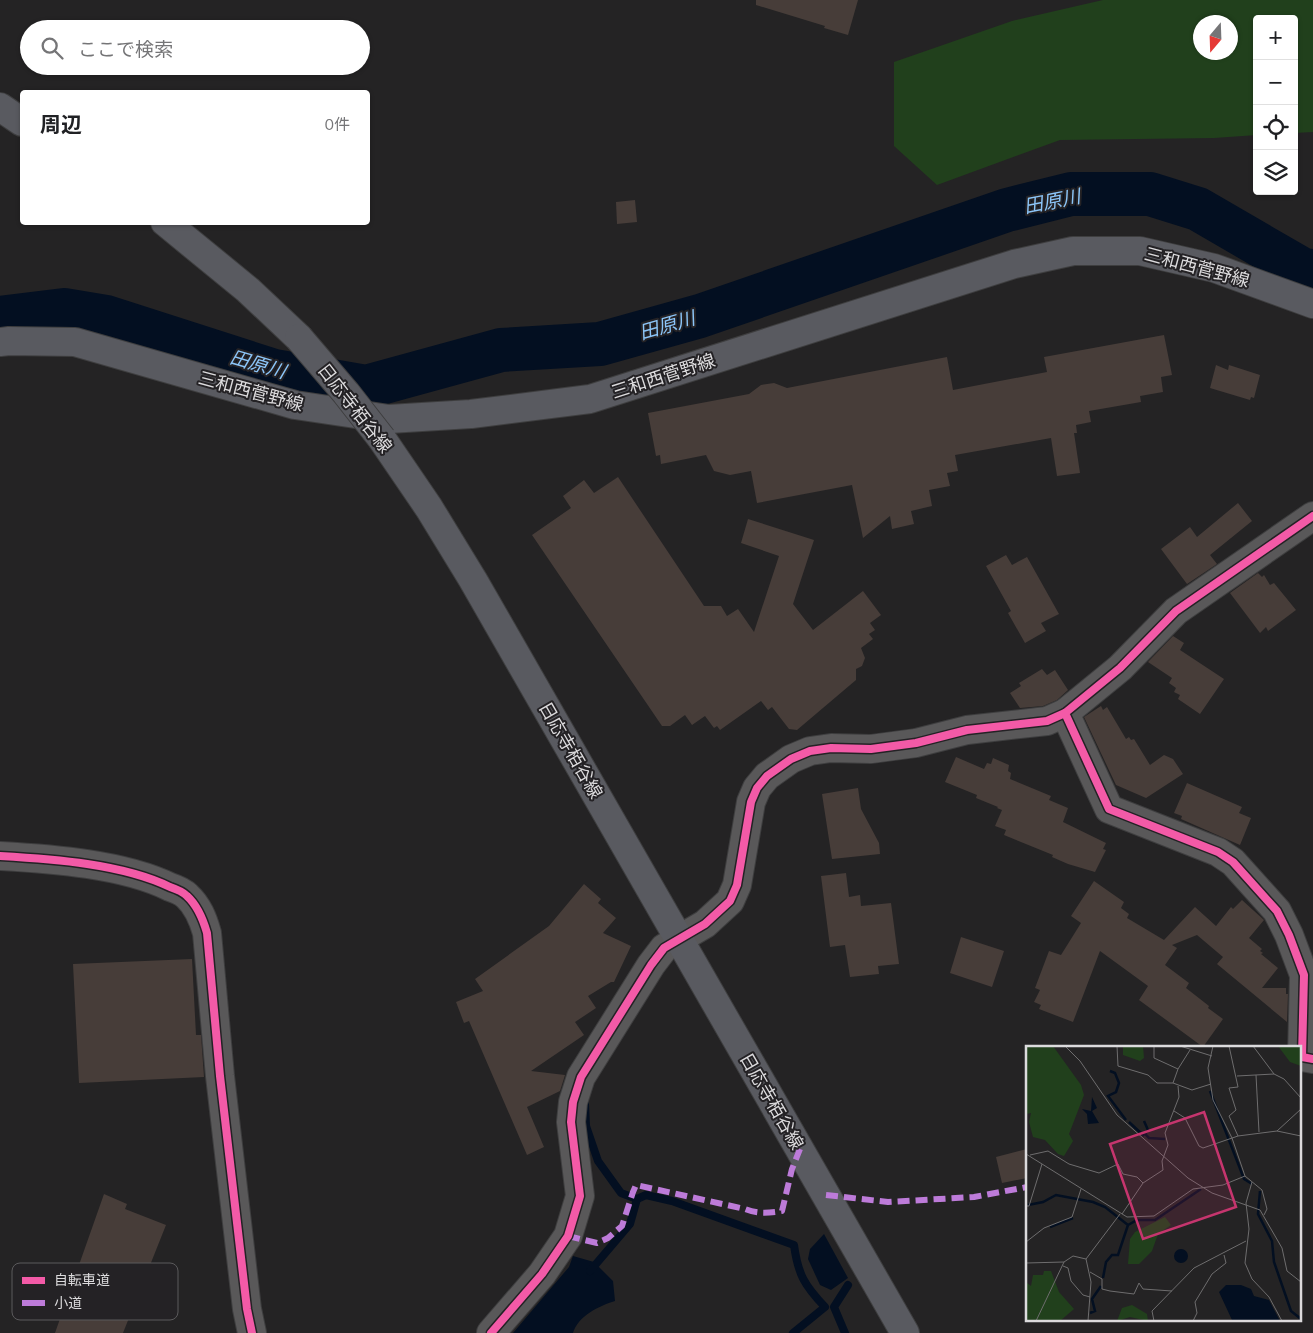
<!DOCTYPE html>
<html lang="ja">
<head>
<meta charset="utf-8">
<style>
  body { margin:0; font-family:Mulish,"Noto Sans JP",sans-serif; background:#f2f2f2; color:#202124 }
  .controls { position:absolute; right:15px; top:15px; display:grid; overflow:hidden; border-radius:5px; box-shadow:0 1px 4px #0004 }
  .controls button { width:45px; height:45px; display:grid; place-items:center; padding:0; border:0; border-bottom:1px solid #e0e0e0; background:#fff; color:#202124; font:25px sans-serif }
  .compass { position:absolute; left:1193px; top:15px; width:45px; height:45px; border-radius:50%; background:#fff; box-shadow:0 1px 4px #0004; rotate:199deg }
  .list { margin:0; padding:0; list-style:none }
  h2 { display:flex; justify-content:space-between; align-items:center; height:65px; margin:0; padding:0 20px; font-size:21px }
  h2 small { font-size:16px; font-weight:400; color:#757577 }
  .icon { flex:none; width:28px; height:28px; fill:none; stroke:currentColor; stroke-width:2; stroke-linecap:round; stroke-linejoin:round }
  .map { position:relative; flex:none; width:1313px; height:1333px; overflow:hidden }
  .search { position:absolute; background:#fff; box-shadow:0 1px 4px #0004; left:20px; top:20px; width:350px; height:55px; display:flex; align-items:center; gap:12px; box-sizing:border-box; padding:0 18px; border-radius:28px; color:#757577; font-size:19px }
  .panel { position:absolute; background:#fff; box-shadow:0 1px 4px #0004; left:20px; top:90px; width:350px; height:135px; border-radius:5px }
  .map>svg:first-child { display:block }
</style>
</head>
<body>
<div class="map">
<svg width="1313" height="1333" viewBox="0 0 1313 1333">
  <rect width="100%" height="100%" fill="#242324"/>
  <path fill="#21401c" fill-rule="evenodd" d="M 1103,0 L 1313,0 L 1313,132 L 1294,133 L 1294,19 L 1257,19 L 1257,135 L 1214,138 L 1060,140 L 937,185 L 894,146 L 894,62 L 1012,21 ZM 1200,22 L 1230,22 L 1230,52 L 1200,52 Z"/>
  <g fill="#030f21">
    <polygon points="824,1234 848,1278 831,1290 820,1285 808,1259 810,1249"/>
    <path d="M 573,1256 L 594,1262 L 613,1281 L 615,1301 C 599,1306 578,1316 573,1333 L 513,1333 L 569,1267 Z"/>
  </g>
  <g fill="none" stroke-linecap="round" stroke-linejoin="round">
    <g stroke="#030f21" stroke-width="8">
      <path d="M 585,1104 L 586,1126 L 598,1161 L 621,1193 L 637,1199 L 646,1195 L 672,1201 L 794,1245 C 798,1275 805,1286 825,1307 L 793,1333"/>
      <polyline points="590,1271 630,1224 637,1199"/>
      <polyline points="845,1333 834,1307 848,1285"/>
    </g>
    <polyline stroke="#030f21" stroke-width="44" points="0,318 64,310 106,317 274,371 366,387 501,350 600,344 700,316 1007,210 1071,194 1150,194 1198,209 1303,270 1313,271"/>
  </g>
  <g fill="#473d39">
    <polygon points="756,0 858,0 848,35 824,28 825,26 756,5"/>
    <polygon points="635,200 637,222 617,224 616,202"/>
    <polygon points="1164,335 1172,375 1161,377 1163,392 1140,396 1141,402 1089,411 1091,422 1076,425 1077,433 1074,433 1080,473 1057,476 1051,438 955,455 958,471 947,473 950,486 929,490 932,506 911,511 914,524 892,529 890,516 863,538 852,485 757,503 751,471 730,475 714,471 706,455 661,464 660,455 656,456 648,413 749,394 761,385 774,383 787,388 947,357 953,390 1047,372 1044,357"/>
    <polygon points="1216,365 1228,370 1229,365 1260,375 1254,398 1251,397 1250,400 1210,388"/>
    <polygon points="618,477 704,606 721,606 727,616 738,609 754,632 779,556 741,543 748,519 814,540 793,604 813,630 863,591 881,615 870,623 875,630 869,634 873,639 861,648 865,658 862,666 856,669 856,680 797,730 789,729 772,707 768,710 761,701 720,730 717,726 714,728 705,716 692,725 685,715 670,726 662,726 532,535 571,508 563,496 584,480 594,493"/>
    <polygon points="1238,503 1252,521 1210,555 1217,564 1187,584 1161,549 1190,527 1197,537"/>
    <polygon points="1006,555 1012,565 1027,557 1059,614 1041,623 1046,631 1025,643 1008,613 1011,611 986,566"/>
    <polygon points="1258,573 1262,577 1264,575 1270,585 1274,583 1296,610 1268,631 1266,627 1260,633 1230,593"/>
    <polygon points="1173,636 1184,643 1180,650 1224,679 1200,714 1178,699 1180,695 1174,692 1176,688 1169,683 1172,678 1148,662"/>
    <polygon points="1042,669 1047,675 1055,670 1068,690 1057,700 1043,706 1020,708 1010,693 1021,686 1019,683"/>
    <polygon points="1101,706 1103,710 1107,707 1126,739 1129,737 1131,740 1134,739 1150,765 1164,755 1173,759 1183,774 1146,798 1116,785 1084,717"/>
    <polygon points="956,757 984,769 987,763 991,764 993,758 1009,765 1008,771 1011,773 1010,779 1051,796 1049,800 1068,808 1063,822 1106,843 1103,849 1106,850 1095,872 1068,864 1052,857 1053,855 1004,835 1006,830 995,826 1002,810 997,808 998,807 976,798 977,795 945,782"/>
    <polygon points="1187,783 1242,807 1239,813 1251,818 1240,845 1181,819 1182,816 1174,813"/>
    <polygon points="858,788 861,809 879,843 880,854 832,859 822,794"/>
    <polygon points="846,873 849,897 860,895 861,906 891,903 899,964 878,966 879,974 850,977 845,945 830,947 821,876"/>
    <polygon points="1094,881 1124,902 1121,908 1129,914 1127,918 1164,940 1195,907 1216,926 1231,907 1233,909 1242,900 1264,920 1249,938 1262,949 1260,951 1263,953 1261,954 1278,968 1262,988 1286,988 1286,994 1288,994 1287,1022 1217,964 1223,957 1197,935 1172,945 1177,948 1165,965 1189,983 1186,988 1209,1006 1208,1008 1223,1019 1203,1047 1139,1000 1148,986 1100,951 1073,1022 1039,1009 1041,1005 1034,1002 1040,990 1035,988 1049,951 1061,955 1081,923 1071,916"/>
    <polygon points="584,884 601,899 598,903 616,918 603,933 631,946 614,982 611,982 588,996 596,1008 575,1022 584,1035 531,1071 565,1075 560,1091 527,1107 544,1147 527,1155 469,1021 464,1023 456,1002 483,991 475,979 549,926"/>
    <polygon points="961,937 1004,951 992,987 950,973"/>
    <polygon points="192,959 196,1035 201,1035 204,1077 79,1083 73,964"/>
    <polygon points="1027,1149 1027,1178 1002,1183 996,1157"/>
    <polygon points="104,1194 127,1204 125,1209 166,1225 123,1333 55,1333"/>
  </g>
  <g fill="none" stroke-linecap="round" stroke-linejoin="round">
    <defs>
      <g id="minor">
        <polyline points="1313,516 1176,611 1120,668 1065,713 1109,809 1218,852 1233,862 1277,911 1289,935 1304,975 1302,1057 1313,1059"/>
        <path d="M 0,856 C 53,859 123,864 170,887 C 176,889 183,892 187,896 C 198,906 203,919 207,933 L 220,1076 L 247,1309 L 252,1333"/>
        <polyline points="491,1333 542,1274 568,1236 580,1196 571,1122 573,1102 581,1077 651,965 664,948 705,924 730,901 737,885 751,802 757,788 767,776 791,759 810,751 831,748 871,749 916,743 967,730 1047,721 1065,713"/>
      </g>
      <g id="major">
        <polyline points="0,107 22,122"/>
        <polyline points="165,222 248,290 299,338"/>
        <polyline points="0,342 9,341 75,342 295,405 389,419 471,414 590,399 1014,264 1073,251 1140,251 1214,268 1313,304"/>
        <polyline points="382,439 429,508 473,580 905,1333"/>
      </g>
    </defs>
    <use href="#minor" stroke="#3e3e3f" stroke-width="30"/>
    <use href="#major" stroke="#3e3e3f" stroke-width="30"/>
    <use href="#minor" stroke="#595859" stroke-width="28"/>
    <use href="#major" stroke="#595a60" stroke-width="28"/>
    <defs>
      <polyline id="major-bridge" points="299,338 346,393 382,439"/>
    </defs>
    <use href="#major-bridge" stroke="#3e3e3f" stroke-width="30" stroke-linecap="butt"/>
    <use href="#major-bridge" stroke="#595a60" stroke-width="28"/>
    <g stroke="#bd7bd9" stroke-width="6" stroke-dasharray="12 6" stroke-linecap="butt">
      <polyline points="826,1195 888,1202 974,1197 1027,1187"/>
      <path d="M 568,1236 L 597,1243 L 608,1238 L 622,1226 L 633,1192 L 636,1185 L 745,1209 C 758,1214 768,1213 782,1211 L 792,1169 L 800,1149"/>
    </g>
    <defs>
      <g id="cycleway">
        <polyline points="1313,516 1176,611 1120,668 1065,713 1109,809 1218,852 1233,862 1277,911 1289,935 1304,975 1302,1057 1313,1059"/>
        <path d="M 0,856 C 53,859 123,864 170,887 C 176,889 183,892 187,896 C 198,906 203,919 207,933 L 220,1076 L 247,1309 L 252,1333"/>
        <polyline points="491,1333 542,1274 568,1236 580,1196 571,1122 573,1102 581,1077 651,965 664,948 705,924 730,901 737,885 751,802 757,788 767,776 791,759 810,751 831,748 871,749 916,743 967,730 1047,721 1065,713"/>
      </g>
    </defs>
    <use href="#cycleway" stroke="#242225" stroke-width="11"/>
    <use href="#cycleway" stroke="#f35aa7" stroke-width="8"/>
  </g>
  <g text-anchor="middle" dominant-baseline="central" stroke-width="4" stroke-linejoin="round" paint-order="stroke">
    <g font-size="18" fill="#dcdbdd" stroke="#242225">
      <text transform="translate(1197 267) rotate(15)">三和西菅野線</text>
      <text transform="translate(663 376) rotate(-18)">三和西菅野線</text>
      <text transform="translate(251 391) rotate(15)">三和西菅野線</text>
      <text transform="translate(355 408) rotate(52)">日応寺栢谷線</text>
      <text transform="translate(571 750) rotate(60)">日応寺栢谷線</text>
      <text transform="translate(772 1101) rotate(60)">日応寺栢谷線</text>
    </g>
    <g font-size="19" font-style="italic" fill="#8cc5f8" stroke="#242225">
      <text transform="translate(1052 201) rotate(-11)">田原川</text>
      <text transform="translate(667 325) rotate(-16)">田原川</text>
      <text transform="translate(258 364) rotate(16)">田原川</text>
    </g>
  </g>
  <g transform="translate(1026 1046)">
    <rect width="275" height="275" fill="#242324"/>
    <path d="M 0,0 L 27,0 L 55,39 L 58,49 L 43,88 L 47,95 L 38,110 L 32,108 L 19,94 L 7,91 L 3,76 L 5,67 L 0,68 ZM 97,0 L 117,0 L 118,12 L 114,15 L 97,9 ZM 252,0 L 275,0 L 275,20 L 264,16 ZM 139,171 L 145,179 L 132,188 L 126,205 L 113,218 L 102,218 L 104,193 L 109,186 ZM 18,225 L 25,225 L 33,246 L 48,263 L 34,275 L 0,275 L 0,236 L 5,240 L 7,229 L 17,229 ZM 106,259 L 121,268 L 122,275 L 104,271 L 91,275 L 96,262 Z" fill="#21401c"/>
    <path d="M 66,51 L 71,62 L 66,65 L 73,77 L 62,78 L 61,68 L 56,63 L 65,65 ZM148 210a7 7 0 1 1 14 0a7 7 0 1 1-14 0ZM 215,239 L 225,243 L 228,250 L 243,254 L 254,275 L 206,274 L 193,246 L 200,239 Z" fill="#030f21"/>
    <path fill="none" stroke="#030f21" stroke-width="2.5" d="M 84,25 L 89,27 L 93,37 L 90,46 L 82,50 L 100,74M 184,45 L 218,133 L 226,138M 118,75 L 122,84 L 119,88 L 123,92 L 139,93M 103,76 L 118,90M 234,145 L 232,168 L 246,195 L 248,216 L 265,265 L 275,273M 2,159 L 17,156 L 30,149 L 67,156 L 79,161 L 102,179 L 111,174 L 129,174 L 175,143M 24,181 L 47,172M 77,232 L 80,216 L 86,209 L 92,209 L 102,179M 64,267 L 69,265 L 66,253 L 75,240"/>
    <path fill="none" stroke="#6e6d6e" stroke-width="1" d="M 39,0 L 54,15 L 91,69 L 162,132 L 186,147 L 234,164 L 256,202 L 261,225 L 275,236M 91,0 L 92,20 L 122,29 L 131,37 L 147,37 L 166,44 L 185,38M 128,0 L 128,12 L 152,23 L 147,37M 154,0 L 186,10M 187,0 L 182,22 L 187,54 L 206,92 L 219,130M 203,0 L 212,41 L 203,42 L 210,64 L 203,70 L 212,90M 227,0 L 248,28M 152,23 L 164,4M 230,29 L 233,86M 211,30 L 248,28 L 258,33 L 275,52M 148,65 L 159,72 L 173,100 L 177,102 L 212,90 L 251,85 L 275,63M 251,85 L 275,90M 0,108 L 101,171 L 128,170 L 167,143 L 197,139 L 219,130 L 236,144 L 241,163 L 238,169M 4,109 L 22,105 L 43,118 L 73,127 L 92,118 L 97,128 L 111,131 L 117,137 L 96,168M 226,136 L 220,157 L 223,183 L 219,217 L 226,233 L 243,251 L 256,275M 117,137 L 137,124 L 136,115 L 142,99 L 139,87 L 153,51 L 152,40M 0,160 L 3,160 L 16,118M 0,196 L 18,182 L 46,171 L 55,143M 60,213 L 65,236 L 62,275M 0,217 L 38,216 L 47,210 L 60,213 L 94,168M 37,220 L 42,222 L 45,235 L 57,249 L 64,251M 64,226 L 76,233 L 76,243 L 84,245 L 108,248 L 113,237 L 117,243 L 146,245M 10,275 L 38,216M 128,275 L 126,265 L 168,222 L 220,195M 167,275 L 171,267 L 169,256 L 186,228 L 200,217 L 198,209"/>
    <path fill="#c6356e" fill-opacity="0.15" stroke="#c6356e" stroke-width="2.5" d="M 178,66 L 210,161 L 117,193 L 84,98 Z"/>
    <rect width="275" height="275" fill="none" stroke="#dcdbdd" stroke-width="2.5"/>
  </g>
  <rect x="12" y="1263" width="166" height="57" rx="8" fill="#242225" stroke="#5b5a5c" stroke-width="1"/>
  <rect x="22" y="1277" width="23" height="7" fill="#f35aa7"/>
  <rect x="22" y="1300" width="23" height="6" fill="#bd7bd9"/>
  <g font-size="14" fill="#dcdbdd">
    <text x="54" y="1285">自転車道</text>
    <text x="54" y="1308">小道</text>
  </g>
</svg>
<div class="controls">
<button>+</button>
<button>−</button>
<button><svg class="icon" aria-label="locate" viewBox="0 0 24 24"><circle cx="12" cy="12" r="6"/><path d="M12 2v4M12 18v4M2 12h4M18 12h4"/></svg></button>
<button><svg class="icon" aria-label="layers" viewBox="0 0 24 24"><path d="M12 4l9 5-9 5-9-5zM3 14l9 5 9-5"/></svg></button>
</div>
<svg class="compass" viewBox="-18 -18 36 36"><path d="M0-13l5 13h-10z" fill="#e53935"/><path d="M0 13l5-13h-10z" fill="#757577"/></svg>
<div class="search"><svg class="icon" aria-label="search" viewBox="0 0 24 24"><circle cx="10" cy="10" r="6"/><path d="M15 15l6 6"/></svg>ここで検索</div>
<section class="panel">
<h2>周辺<small>0件</small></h2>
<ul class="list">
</ul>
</section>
</div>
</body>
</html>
